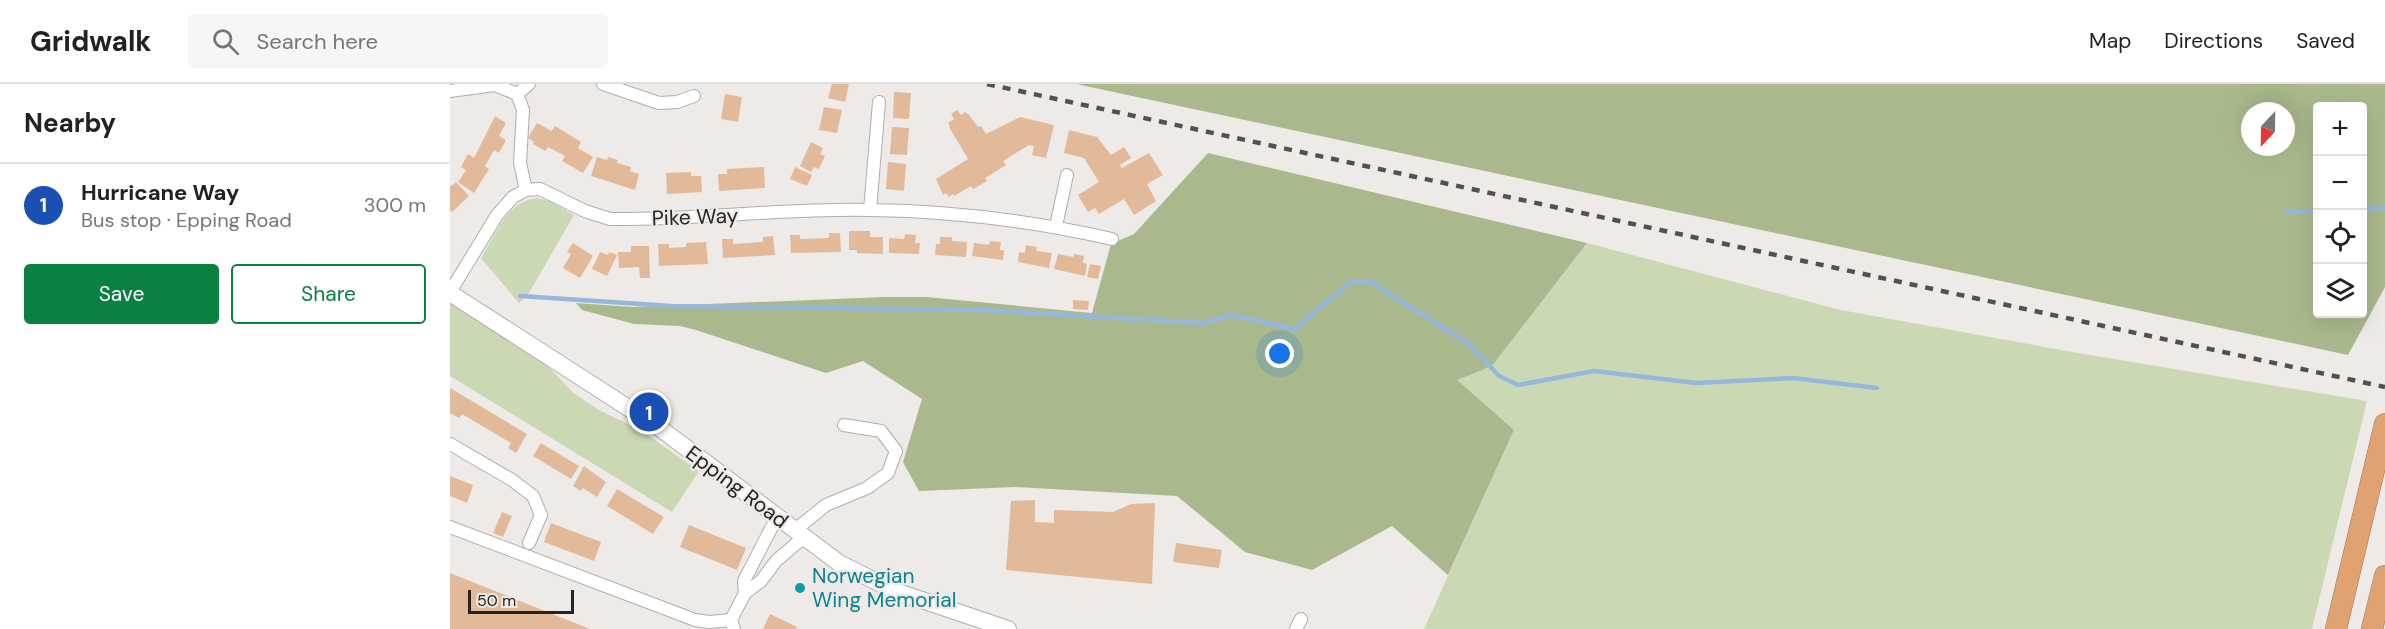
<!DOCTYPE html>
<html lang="en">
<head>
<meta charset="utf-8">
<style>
  body { margin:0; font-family:"DM Sans",sans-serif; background:#f6f6f6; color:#222 }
  .controls { position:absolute; right:18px; top:18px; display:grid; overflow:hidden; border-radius:6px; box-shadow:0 6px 24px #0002 }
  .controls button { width:54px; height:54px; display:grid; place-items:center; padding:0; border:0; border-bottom:2px solid #e0e0e0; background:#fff; color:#222; font:30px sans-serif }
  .compass { position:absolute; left:1791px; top:18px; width:54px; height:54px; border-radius:50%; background:#fff; box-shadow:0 6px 24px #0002; rotate:202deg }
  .scale { position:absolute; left:18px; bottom:15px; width:106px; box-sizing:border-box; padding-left:6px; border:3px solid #252423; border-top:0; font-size:16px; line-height:21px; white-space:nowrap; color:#252423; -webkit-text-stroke:4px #eeeae8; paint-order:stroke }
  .you { position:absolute; left:830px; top:270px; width:21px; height:21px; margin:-15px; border:4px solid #fff; border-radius:50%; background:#1a73e8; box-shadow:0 0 0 9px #1a73e833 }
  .badge { display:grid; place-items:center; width:39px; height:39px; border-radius:50%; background:#0b8043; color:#fff; font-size:20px; font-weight:700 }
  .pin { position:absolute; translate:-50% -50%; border:3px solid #fff; box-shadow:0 2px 6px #0006 }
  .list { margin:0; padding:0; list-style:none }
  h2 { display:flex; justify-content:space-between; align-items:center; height:78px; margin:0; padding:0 24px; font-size:26px }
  h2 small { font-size:20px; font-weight:400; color:#767676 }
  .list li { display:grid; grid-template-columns:39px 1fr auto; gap:18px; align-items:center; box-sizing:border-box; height:84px; padding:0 24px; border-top:2px solid #e0e0e0 }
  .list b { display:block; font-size:22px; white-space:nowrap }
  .list p { margin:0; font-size:20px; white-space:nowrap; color:#767676 }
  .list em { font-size:20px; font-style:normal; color:#767676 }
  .actions { display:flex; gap:12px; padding:18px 24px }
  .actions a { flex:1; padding:14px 0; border:2px solid #0b8043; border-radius:6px; text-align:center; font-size:21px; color:#0b8043 }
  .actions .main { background:#0b8043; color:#fff }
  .icon { flex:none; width:33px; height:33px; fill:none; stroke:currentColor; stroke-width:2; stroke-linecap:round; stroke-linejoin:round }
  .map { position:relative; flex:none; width:1935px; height:545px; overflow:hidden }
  header { display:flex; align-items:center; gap:36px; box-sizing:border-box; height:84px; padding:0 30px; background:#fff; border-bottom:2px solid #e0e0e0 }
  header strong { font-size:28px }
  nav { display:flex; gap:33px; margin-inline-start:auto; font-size:21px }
  .search { width:420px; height:54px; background:#f6f6f6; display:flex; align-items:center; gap:15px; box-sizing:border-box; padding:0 21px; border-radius:6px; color:#767676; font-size:22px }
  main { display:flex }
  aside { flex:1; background:#fff }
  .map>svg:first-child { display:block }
</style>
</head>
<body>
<header>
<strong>Gridwalk</strong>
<div class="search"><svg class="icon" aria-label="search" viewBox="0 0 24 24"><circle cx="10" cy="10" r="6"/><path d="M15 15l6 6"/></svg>Search here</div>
<nav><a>Map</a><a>Directions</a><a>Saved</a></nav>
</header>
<main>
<aside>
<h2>Nearby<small></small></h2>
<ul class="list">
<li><span class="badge" style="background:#1a4fb4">1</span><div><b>Hurricane Way</b><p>Bus stop · Epping Road</p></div><em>300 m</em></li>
</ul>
<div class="actions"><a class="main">Save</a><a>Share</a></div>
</aside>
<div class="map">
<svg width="1935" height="545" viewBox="0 0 1935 545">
  <rect width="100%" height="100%" fill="#eeeae8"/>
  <g fill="#cad9b4">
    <path d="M 87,114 L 100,117 L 124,131 L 79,209 L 69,219 L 31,174 C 46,150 57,117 87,114 Z"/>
    <polygon points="1137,159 1391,226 1628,269 1917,317 1862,545 974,545 1064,346 1006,296 1042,282"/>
    <polygon points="0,219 81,268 98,282 122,308 149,326 192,347 249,387 222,428 0,292"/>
  </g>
  <g fill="#a9b98d" fill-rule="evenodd">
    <path d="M 626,0 L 1935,0 L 1935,203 L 1898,271 ZM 1868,22 L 1912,22 L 1912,230 L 1868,230 ZM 1800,27 L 1836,27 L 1836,63 L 1800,63 Z"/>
    <polygon points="758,69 1137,159 1042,282 1007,296 1064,346 998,491 942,442 862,486 795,468 727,412 565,403 469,407 453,378 472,315 413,277 376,289 246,246 230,242 184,240 132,226 126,219 183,223 435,213 476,213 642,229 661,160 684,150"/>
  </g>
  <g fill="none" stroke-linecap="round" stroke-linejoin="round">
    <g stroke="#96b7dc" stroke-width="4.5">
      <polyline points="1912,125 1935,124"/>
      <polyline points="1836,128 1868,127"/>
      <polyline points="70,212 221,222 531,226 753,239 781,231 845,245 900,198 921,198 1019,260 1049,292 1068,301 1144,287 1246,299 1343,294 1427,304"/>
    </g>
  </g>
  <g fill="#e2ba9a">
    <polygon points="382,0 399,0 395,18 378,14"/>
    <polygon points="444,8 461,9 459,35 443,34"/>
    <polygon points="275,10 292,13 288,38 271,35"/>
    <polygon points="374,23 392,26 387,49 369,46"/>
    <polygon points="507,26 511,31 515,28 519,31 528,43 531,42 536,50 570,33 604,41 596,74 582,71 584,62 579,61 553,77 556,81 535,94 537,97 523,105 521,102 504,112 503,110 499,113 496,109 493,111 486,95 518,75 499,43 500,42 498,39 504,35 501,30"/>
    <polygon points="45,32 56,39 49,52 56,56 49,69 44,66 35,82 39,85 24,109 8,98 16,86 11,83 18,70 24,74"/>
    <polygon points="87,39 102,47 105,42 131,58 128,64 143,73 133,89 112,77 115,72 98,63 95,67 83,60 84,58 78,54"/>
    <polygon points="442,43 459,44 457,71 440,70"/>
    <polygon points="619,46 647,53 661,71 674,63 681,74 670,81 672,84 699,69 713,91 697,100 706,117 684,131 674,115 649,130 645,124 638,128 628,111 649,98 634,74 614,69"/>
    <polygon points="361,58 373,64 370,70 375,72 369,85 364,83 361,88 350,82"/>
    <polygon points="147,73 157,76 158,73 168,76 167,79 181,83 180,87 189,90 185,106 141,92"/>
    <polygon points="438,78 456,80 454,107 436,105"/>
    <polygon points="314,83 315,104 269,107 268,90 277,90 277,85"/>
    <polygon points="345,83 362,91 357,102 340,95"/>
    <polygon points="241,88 241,92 251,92 252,108 217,110 216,89"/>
    <polygon points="6,98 19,112 2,128 0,126 0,103"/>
    <polygon points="399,147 420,147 420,153 433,153 433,170 407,169 407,166 399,166"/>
    <polygon points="379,149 390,149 391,168 341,169 340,151 350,151 350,155 379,154"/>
    <polygon points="455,150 466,151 465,159 470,159 469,170 439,169 439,154 454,155"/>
    <polygon points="323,152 325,171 273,174 272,155 283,155 283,160 313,158 313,153"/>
    <polygon points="490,153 502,153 502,157 517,158 516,173 485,171 486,160 490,160"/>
    <polygon points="540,157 551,158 550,166 554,166 553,176 522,172 524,159 539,161"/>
    <polygon points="256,158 258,180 209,182 208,160 219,160 219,164 236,163 236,159"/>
    <polygon points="123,159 143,172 130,194 113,184 121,170 117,168"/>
    <polygon points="576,161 587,163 586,167 602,169 599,184 568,178 569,168 575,169"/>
    <polygon points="181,162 199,162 200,194 190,194 189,183 169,184 168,168 181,168"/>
    <polygon points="150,168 158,171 159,168 167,171 157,192 142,185"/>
    <polygon points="608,170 623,173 624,170 634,172 633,179 637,180 635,192 604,185"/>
    <polygon points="640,180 651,182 648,195 637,193"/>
    <polygon points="623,216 639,217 638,226 623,225"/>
    <polygon points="0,304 77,350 66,369 58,364 61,359 12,330 9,334 0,329"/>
    <polygon points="91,359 129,382 121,395 83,372"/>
    <polygon points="134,382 156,398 147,413 133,404 131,407 123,402"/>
    <polygon points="0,392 23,401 17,419 0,412"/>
    <polygon points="167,405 214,433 203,450 157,422"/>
    <polygon points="585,416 585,438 604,439 604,426 663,428 681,420 705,419 702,500 556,486 561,417"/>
    <polygon points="52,428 62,432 53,453 43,449"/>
    <polygon points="101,439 151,458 144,477 94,458"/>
    <polygon points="239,441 296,464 287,486 230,463"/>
    <polygon points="726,459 772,466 769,484 723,478"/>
    <polygon points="0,489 140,545 0,545"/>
    <polygon points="320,530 347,543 346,545 313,545"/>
  </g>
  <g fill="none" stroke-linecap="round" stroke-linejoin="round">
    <defs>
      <g id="street">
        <polyline points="153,0 209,19 227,18 244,12"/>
        <polyline points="0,7 45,1 67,10 73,26 70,79 76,106"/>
        <polyline points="67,10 79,0"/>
        <polyline points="420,126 429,18"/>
        <polyline points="606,142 617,91"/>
        <path d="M 0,208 L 47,131 L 63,113 L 76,106 L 90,105 L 135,127 L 160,135 C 247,136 334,124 421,126 C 502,127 583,137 662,155"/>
        <polyline points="0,360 62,396 83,412 91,431 79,459"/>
        <polyline points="0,443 245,536 259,538 281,536"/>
        <polyline points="345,446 376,421 417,404 438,389 446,367 431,347 394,341"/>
        <polyline points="295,509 294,497 327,433"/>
        <polyline points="284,545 281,536 295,509 311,497 326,477 348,458 356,456"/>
        <polyline points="846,545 851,535"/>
      </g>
      <polyline id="secondary" points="0,209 211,345 389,479 445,507 558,545"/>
      <g id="highway">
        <polyline points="1886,545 1935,340"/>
        <polyline points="1922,545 1935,492"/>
      </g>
    </defs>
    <use href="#street" stroke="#b0acaa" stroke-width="14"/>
    <use href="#secondary" stroke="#b0acaa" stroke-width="18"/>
    <use href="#highway" stroke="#9f7655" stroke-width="22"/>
    <use href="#street" stroke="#fff" stroke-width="12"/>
    <use href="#secondary" stroke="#fff" stroke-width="16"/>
    <use href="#highway" stroke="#e0a270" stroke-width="21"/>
    <polyline stroke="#535150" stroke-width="4.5" stroke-dasharray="8 8" stroke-linecap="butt" points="537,0 1935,303"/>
  </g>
  <circle fill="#0f9aa8" stroke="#eeeae8" stroke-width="2" cx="350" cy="504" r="6"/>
  <g text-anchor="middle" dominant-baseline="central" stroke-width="4.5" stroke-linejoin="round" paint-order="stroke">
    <g font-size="21" fill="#252423" stroke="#eeeae8">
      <text transform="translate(245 133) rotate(-2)">Pike Way</text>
      <text transform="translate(287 403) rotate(37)">Epping Road</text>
    </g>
    <g font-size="21" fill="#0d838f" stroke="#eeeae8" text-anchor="start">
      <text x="362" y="492">Norwegian<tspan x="362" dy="24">Wing Memorial</tspan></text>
    </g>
  </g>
</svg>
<div class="controls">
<button>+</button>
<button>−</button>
<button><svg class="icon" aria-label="locate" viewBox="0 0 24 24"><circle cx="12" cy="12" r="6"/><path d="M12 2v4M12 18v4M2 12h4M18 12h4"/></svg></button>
<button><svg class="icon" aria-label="layers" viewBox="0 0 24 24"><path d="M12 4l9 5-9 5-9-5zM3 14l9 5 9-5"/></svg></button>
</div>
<svg class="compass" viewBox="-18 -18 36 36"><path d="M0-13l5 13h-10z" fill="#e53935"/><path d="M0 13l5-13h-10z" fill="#767676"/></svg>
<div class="scale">50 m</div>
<div class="you"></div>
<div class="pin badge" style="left:199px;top:328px;background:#1a4fb4">1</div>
</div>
</main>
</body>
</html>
